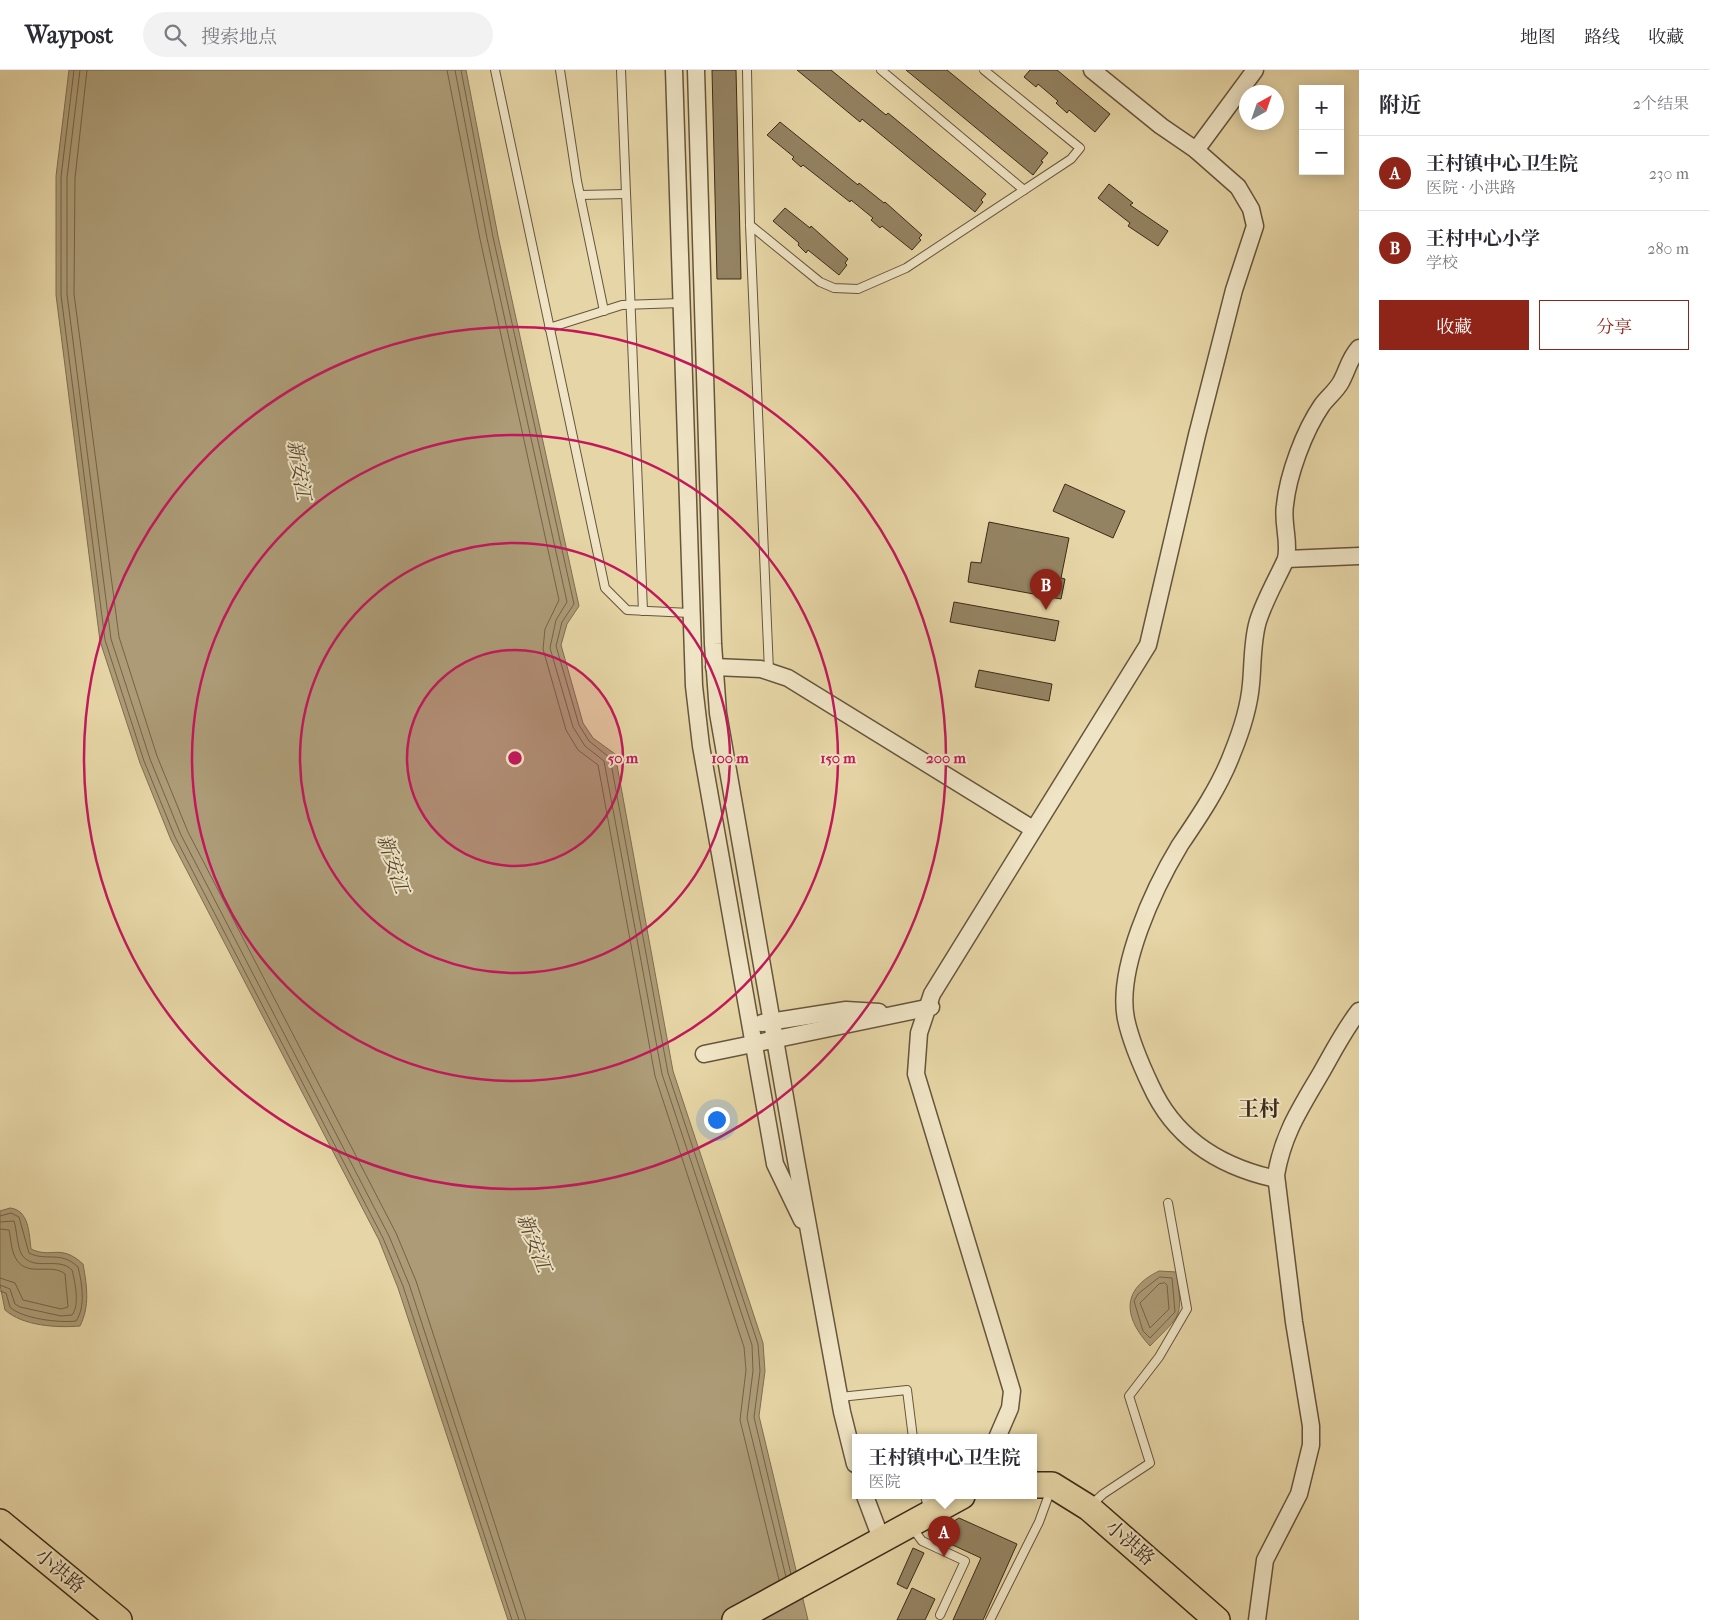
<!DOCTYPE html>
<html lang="zh">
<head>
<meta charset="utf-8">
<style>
  body { margin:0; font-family:"IM FELL French Canon","Noto Serif SC",serif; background:#f2f2f3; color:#2b2b33 }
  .controls { position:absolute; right:15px; top:15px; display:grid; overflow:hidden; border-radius:0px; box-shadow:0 2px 12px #0003 }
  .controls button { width:45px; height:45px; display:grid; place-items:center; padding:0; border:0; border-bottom:1px solid #e1e1e2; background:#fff; color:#2b2b33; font:25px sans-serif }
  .compass { position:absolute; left:1239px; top:15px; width:45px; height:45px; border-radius:50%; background:#fff; box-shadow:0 2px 12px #0003; rotate:40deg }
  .you { position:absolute; left:716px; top:1049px; width:18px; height:18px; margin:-12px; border:4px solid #fff; border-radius:50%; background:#1a73e8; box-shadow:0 0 0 8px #1a73e833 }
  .badge { display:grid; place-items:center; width:32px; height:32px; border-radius:50%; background:#8f2418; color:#fff; font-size:16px; font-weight:700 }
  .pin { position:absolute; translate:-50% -41px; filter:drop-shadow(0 1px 2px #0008) }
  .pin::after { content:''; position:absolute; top:26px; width:18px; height:15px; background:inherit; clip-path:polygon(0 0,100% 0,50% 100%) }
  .popup { position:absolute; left:852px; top:1364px; width:185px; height:65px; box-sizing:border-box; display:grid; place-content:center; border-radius:0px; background:#fff; filter:drop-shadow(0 1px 4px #0005); font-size:16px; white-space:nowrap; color:#7c7c81 }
  .popup b { font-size:19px; color:#2b2b33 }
  .popup::after { content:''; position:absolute; left:50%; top:100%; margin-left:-10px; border:10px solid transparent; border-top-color:#fff }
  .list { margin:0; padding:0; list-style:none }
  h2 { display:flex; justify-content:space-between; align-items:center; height:65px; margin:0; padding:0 20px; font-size:21px }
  h2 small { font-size:16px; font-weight:400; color:#7c7c81 }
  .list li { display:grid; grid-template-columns:32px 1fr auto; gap:15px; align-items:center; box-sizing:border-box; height:75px; padding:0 20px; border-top:1px solid #e1e1e2 }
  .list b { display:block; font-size:19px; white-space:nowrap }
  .list p { margin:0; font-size:16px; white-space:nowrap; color:#7c7c81 }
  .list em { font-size:16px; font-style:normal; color:#7c7c81 }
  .actions { display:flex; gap:10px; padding:15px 20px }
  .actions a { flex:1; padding:11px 0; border:1px solid #8f2418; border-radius:0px; text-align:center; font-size:18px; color:#8f2418 }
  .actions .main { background:#8f2418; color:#fff }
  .icon { flex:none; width:28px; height:28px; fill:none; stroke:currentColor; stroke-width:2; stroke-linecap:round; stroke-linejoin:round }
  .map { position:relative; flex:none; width:1359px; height:1550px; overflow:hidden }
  header { display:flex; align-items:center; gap:30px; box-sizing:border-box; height:70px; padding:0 25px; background:#fff; border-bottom:1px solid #e1e1e2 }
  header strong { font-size:24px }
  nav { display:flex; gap:28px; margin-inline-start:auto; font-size:18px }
  .search { width:350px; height:45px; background:#f2f2f3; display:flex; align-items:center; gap:12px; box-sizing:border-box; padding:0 18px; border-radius:28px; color:#7c7c81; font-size:19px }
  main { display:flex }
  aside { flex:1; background:#fff }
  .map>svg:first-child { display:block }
</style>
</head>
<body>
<header>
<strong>Waypost</strong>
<div class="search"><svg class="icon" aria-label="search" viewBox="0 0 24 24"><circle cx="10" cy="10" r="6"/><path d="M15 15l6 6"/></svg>搜索地点</div>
<nav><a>地图</a><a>路线</a><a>收藏</a></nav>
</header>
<main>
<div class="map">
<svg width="1359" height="1550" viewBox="0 0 1359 1550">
  <rect width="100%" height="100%" fill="#e6d5a6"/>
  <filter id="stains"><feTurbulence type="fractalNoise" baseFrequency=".004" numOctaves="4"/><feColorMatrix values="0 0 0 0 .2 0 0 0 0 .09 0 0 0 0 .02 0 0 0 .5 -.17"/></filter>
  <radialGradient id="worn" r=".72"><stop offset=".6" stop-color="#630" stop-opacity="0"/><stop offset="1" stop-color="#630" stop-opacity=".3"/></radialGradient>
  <g fill="#ac9b76" stroke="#7f6e50">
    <polygon points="69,0 466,0 498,166 579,536 567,554 561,575 583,653 593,668 615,684 673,1001 763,1273 765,1301 759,1346 808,1550 508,1550 398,1218 379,1170 171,770 140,693 100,571 56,225 56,106"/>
    <path d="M 10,1138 C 29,1140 29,1163 31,1179 C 52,1189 60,1173 83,1194 C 87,1216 90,1236 80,1256 C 57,1258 23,1256 5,1240 L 0,1215 L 0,1141 Z"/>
    <path d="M 1159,1201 L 1177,1202 C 1182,1249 1183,1242 1150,1276 C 1124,1248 1120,1220 1159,1201 Z"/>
  </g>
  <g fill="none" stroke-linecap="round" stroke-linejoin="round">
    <g stroke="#746247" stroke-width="1">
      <polyline points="74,0 61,107 61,225 105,570 144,691 175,767 383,1168 403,1216 512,1550"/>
      <polyline points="80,0 67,108 67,224 111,569 150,689 181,765 389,1166 409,1214 519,1550"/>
      <polyline points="87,0 75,108 74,224 119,567 157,686 188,762 396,1163 416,1211 526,1550"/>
      <polyline points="447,0 480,169 559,530 545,559 543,579 566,660 578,680 598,695 655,1006 744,1277 746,1300 740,1350 779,1510"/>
      <polyline points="455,0 487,168 567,532 556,550 550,578 573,657 585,676 604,691 662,1004 752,1275 753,1301 747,1348 786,1507"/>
      <polyline points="461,0 493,167 574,534 562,552 556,576 579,655 589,671 610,688 668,1003 758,1274 760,1301 754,1347 791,1504"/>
      <path d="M 0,1146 L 11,1143 L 19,1147 L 29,1183 C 47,1192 60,1180 78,1197 C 82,1213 86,1237 76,1251 C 60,1253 22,1249 10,1237 L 6,1223 L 0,1221"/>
      <path d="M 0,1152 L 14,1151 C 17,1160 17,1177 22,1185 C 34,1202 58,1186 72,1200 C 75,1212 80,1235 72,1245 L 61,1246 L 20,1237 L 15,1234 L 10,1219 L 0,1215"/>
      <path d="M 0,1159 L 9,1160 C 11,1169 11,1179 15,1187 C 26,1209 51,1192 65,1204 L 68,1237 L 61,1239 L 23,1230 L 15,1213 L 0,1208"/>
      <polygon points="1160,1207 1172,1208 1175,1242 1150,1268 1143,1261 1134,1231 1138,1224"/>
      <polygon points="1165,1213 1167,1215 1169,1239 1150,1258 1140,1233 1159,1214"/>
    </g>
  </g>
  <g fill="#948362" stroke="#3c2a18">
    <polygon points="712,0 736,0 741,209 717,209"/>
    <polygon points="797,0 831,0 886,45 888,43 986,124 981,130 983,132 975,142 862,49 860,52"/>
    <polygon points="906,0 947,0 1048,83 1041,91 1043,92 1033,105"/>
    <polygon points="1030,0 1057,0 1110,44 1095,62 1069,40 1067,43 1056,33 1058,31 1038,14 1036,17 1024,7"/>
    <polygon points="780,52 858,115 859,113 884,133 885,132 922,165 919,168 921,170 912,180 882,156 880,158 871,150 873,148 851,130 850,132 803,95 801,97 792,89 794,87 767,65"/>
    <polygon points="1109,114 1133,133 1130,135 1168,161 1158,176 1128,156 1130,153 1098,128"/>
    <polygon points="785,138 810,158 811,156 848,189 845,193 847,195 839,205 808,180 806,183 798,175 799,173 773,151"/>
    <polygon points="1065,414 1125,441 1113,468 1053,441"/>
    <polygon points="989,452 1069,468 1061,508 1065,509 1061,529 968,512 971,492 981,493"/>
    <polygon points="954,532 1059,551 1055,571 950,552"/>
    <polygon points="979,600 1052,614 1049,631 975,617"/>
    <polygon points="959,1448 1017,1474 983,1550 953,1550 981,1488 931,1465"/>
    <polygon points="913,1478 924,1483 907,1519 897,1514"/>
    <polygon points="912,1518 935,1529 925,1550 897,1550"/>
  </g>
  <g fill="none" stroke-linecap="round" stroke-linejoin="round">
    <defs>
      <g id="lane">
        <polyline points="495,0 605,518 627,540 690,543"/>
        <polyline points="560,0 577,111 604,241"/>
        <polyline points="621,0 643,541"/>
        <polyline points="747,0 750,155 769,601"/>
        <polyline points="881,0 1024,120"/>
        <polyline points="580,125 626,124"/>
        <polyline points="750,155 820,212 834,218 858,219 906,198 1071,89 1080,78 984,0"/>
        <polyline points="549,258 622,235 681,233"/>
        <polyline points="840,1327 907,1320 913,1368"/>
        <polyline points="925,1426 929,1441"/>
        <polyline points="1090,1436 1103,1424 1150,1393 1129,1326 1159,1287 1187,1239 1168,1133"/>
        <polyline points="911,1456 922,1471 965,1491 940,1545"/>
        <polyline points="990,1550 1039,1452 1051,1419"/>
      </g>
      <g id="street">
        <polyline points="674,0 694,616 701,676 775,1094 802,1150"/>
        <polyline points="696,0 713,574 718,643 796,1090 842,1342 855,1394"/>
        <polyline points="1196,80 1255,0"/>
        <polyline points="1286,489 1359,486"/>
        <polyline points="714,597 761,599 788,608 1033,759"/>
        <polyline points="762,953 846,940 879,942"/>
        <polyline points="704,984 931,937"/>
        <path d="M 1276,1109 C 1221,1097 1175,1069 1151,1016 C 1141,995 1131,972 1126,949 C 1116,899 1154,818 1180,775 C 1199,747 1220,716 1232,684 C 1241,662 1249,638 1251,614 C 1253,594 1252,571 1258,551 C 1265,529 1277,509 1286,489 C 1290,471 1282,453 1285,435 C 1288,405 1304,361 1322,335 C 1328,327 1336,321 1341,312 C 1348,299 1349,289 1359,278"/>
        <polyline points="997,1368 1010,1338 1012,1321 916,1004 919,963 932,924 1148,575 1197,365 1234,220 1255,156 1251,139 1238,117 1196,80 1161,56 1092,0"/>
        <polyline points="865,1426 882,1471"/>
        <path d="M 1257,1550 L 1265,1490 L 1299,1424 L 1311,1375 L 1311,1356 L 1294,1252 L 1276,1105 C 1283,1064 1300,1039 1321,1003 C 1333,982 1344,960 1359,941"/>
      </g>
      <g id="primary">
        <polyline points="1033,1415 1052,1415 1089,1438 1217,1550"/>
        <polyline points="0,1452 119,1550"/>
        <polyline points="735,1550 962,1426"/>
      </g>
    </defs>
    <use href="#lane" stroke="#66553c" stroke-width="10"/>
    <use href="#street" stroke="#66553c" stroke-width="19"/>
    <use href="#primary" stroke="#3c2a18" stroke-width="28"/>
    <use href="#lane" stroke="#efe4c5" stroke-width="8"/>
    <use href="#street" stroke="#efe4c5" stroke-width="16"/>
    <use href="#primary" stroke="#e6d5a6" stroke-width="25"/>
  </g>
  <circle cx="515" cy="688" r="108" fill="#c2185b" fill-opacity=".12"/>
  <g fill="none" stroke="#c2185b" stroke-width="2.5">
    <circle cx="515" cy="688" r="108"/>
    <circle cx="515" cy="688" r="215"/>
    <circle cx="515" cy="688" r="323"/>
    <circle cx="515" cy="688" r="431"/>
  </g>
  <g text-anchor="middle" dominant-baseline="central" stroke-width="4" stroke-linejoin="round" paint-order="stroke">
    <g font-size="19" fill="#3c2a18" stroke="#efe4c5">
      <text transform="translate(1130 1473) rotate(41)">小洪路</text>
      <text transform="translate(60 1501) rotate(40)">小洪路</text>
    </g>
    <g font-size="20" font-style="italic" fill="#584630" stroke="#efe4c5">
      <text transform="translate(299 400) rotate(81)">新安江</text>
      <text transform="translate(393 794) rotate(72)">新安江</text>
      <text transform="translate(534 1173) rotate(69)">新安江</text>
    </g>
    <g font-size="21" font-weight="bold" fill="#3c2a18" stroke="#efe4c5">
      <text x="1259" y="1039">王村</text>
    </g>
  </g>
  <circle cx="515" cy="688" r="8" fill="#c2185b" stroke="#efe4c5" stroke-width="2.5"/>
  <g font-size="15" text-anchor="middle" font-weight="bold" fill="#c2185b" stroke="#efe4c5" stroke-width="4" stroke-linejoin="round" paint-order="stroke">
    <text x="623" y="693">50 m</text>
    <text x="730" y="693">100 m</text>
    <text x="838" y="693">150 m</text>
    <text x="946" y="693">200 m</text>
  </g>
  <rect width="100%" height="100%" filter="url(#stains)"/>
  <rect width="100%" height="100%" fill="url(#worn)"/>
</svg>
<div class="controls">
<button>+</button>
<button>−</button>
</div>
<svg class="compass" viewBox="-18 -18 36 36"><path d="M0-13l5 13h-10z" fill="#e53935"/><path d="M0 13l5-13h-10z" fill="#7c7c81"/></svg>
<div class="you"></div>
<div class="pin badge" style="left:944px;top:1487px">A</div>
<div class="popup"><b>王村镇中心卫生院</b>医院</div>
<div class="pin badge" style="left:1046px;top:540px">B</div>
</div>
<aside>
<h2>附近<small>2个结果</small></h2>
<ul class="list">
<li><span class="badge">A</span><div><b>王村镇中心卫生院</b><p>医院 · 小洪路</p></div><em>230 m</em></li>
<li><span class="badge">B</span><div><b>王村中心小学</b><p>学校</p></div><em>280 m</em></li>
</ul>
<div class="actions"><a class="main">收藏</a><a>分享</a></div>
</aside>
</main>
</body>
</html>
